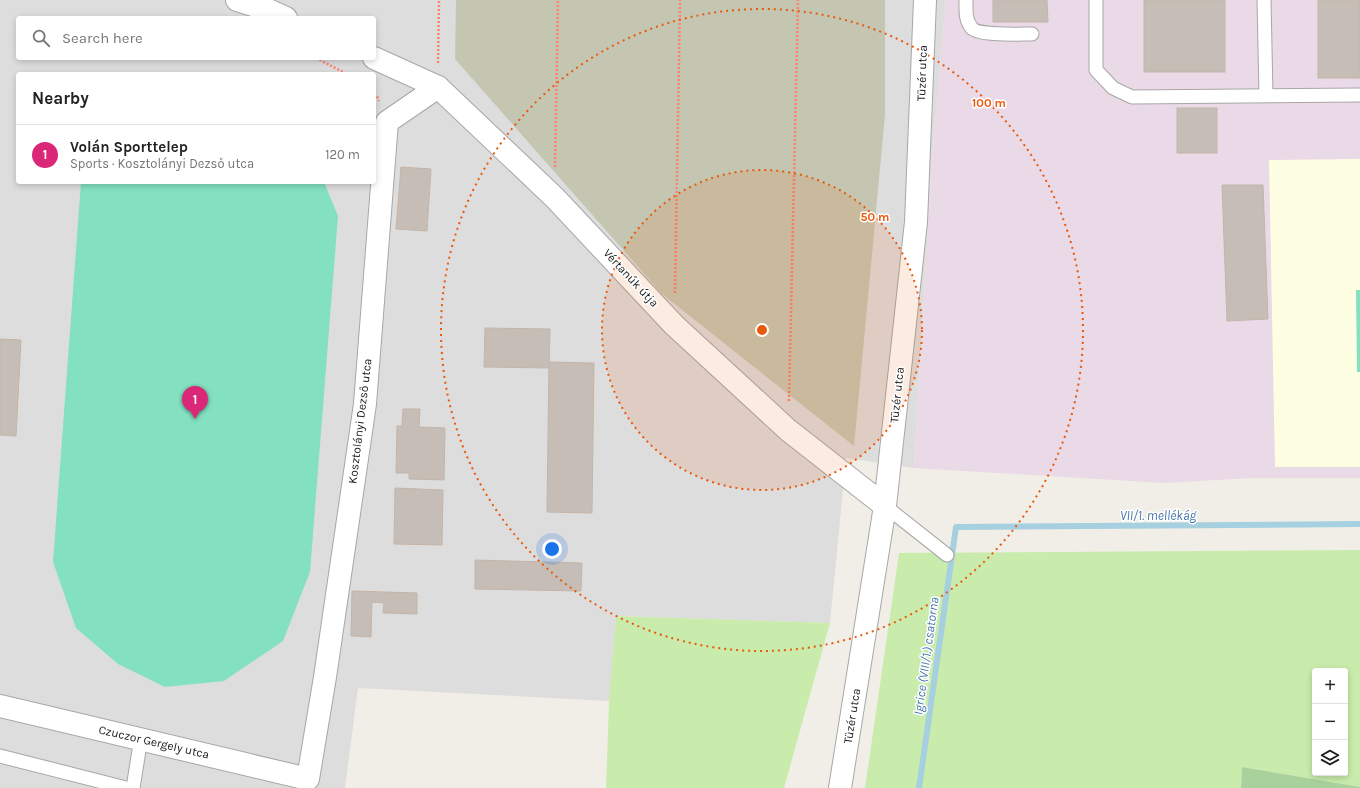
<!DOCTYPE html>
<html lang="en">
<head>
<meta charset="utf-8">
<style>
  body { margin:0; font-family:Karla,sans-serif; background:#f6f6f6; color:#222 }
  .controls { position:absolute; right:12px; bottom:12px; display:grid; overflow:hidden; border-radius:4px; box-shadow:0 2px 6px #0003 }
  .controls button { width:36px; height:36px; display:grid; place-items:center; padding:0; border:0; border-bottom:1px solid #e0e0e0; background:#fff; color:#222; font:20px sans-serif }
  .you { position:absolute; left:552px; top:549px; width:14px; height:14px; margin:-10px; border:3px solid #fff; border-radius:50%; background:#1a73e8; box-shadow:0 0 0 6px #1a73e833 }
  .badge { display:grid; place-items:center; width:26px; height:26px; border-radius:50%; background:#db2777; color:#fff; font-size:13px; font-weight:700 }
  .pin { position:absolute; translate:-50% -33px; filter:drop-shadow(0 1px 2px #0008) }
  .pin::after { content:''; position:absolute; top:21px; width:14px; height:12px; background:inherit; clip-path:polygon(0 0,100% 0,50% 100%) }
  .list { margin:0; padding:0; list-style:none }
  h2 { display:flex; justify-content:space-between; align-items:center; height:52px; margin:0; padding:0 16px; font-size:17px }
  h2 small { font-size:13px; font-weight:400; color:#767676 }
  .list li { display:grid; grid-template-columns:26px 1fr auto; gap:12px; align-items:center; box-sizing:border-box; height:60px; padding:0 16px; border-top:1px solid #e0e0e0 }
  .list b { display:block; font-size:15px; white-space:nowrap }
  .list p { margin:0; font-size:13px; white-space:nowrap; color:#767676 }
  .list em { font-size:13px; font-style:normal; color:#767676 }
  .icon { flex:none; width:22px; height:22px; fill:none; stroke:currentColor; stroke-width:2; stroke-linecap:round; stroke-linejoin:round }
  .map { position:relative; flex:none; width:1360px; height:788px; overflow:hidden }
  .search { position:absolute; background:#fff; box-shadow:0 2px 6px #0003; left:16px; top:16px; width:360px; height:44px; display:flex; align-items:center; gap:10px; box-sizing:border-box; padding:0 14px; border-radius:4px; color:#767676; font-size:15px }
  .panel { position:absolute; background:#fff; box-shadow:0 2px 6px #0003; left:16px; top:72px; width:360px; height:112px; border-radius:4px }
  .map>svg:first-child { display:block }
</style>
</head>
<body>
<div class="map">
<svg width="1360" height="788" viewBox="0 0 1360 788">
  <rect width="100%" height="100%" fill="#f1eee7"/>
  <path fill="#dedddd" fill-rule="evenodd" d="M 0,0 L 946,0 L 932,156 L 914,468 L 846,458 L 830,623 L 617,616 L 609,701 L 358,688 L 345,788 L 0,788 ZM 18,18 L 374,18 L 374,58 L 18,58 ZM 18,74 L 374,74 L 374,182 L 18,182 Z"/>
  <polygon fill="#ead9e6" points="946,0 1360,0 1360,478 1252,478 1164,483 914,468 932,156"/>
  <polygon fill="#feffe2" points="1360,159 1360,467 1275,467 1269,160"/>
  <polygon fill="#c5c6b2" points="456,0 885,0 885,115 854,446 662,294 455,59"/>
  <g fill="#c9ecac" fill-rule="evenodd">
    <path d="M 1360,550 L 1360,787 L 1242,767 L 1241,788 L 865,788 L 899,553 ZM 1315,671 L 1345,671 L 1345,773 L 1315,773 Z"/>
    <polygon points="616,616 830,623 784,788 606,788 609,701"/>
  </g>
  <polygon fill="#a8d19b" points="1242,767 1360,787 1360,788 1241,788"/>
  <g fill="#83e1c1">
    <polygon points="81,182 324,182 338,216 310,572 283,641 224,681 165,687 118,664 76,628 53,562"/>
    <polygon points="1356,290 1360,290 1360,372 1357,372"/>
  </g>
  <g fill="none" stroke-linecap="round" stroke-linejoin="round">
    <polyline stroke="#a6d0df" stroke-width="6" points="919,788 956,527 1360,524"/>
  </g>
  <g fill="#c6beb6" stroke="#c3b5a9">
    <polygon points="993,0 1047,0 1048,22 993,22"/>
    <rect x="1144" y="0" width="81" height="72"/>
    <rect x="1318" y="0" width="42" height="78"/>
    <rect x="1177" y="108" width="40" height="45"/>
    <polygon points="401,167 431,169 427,231 396,229"/>
    <polygon points="1222,185 1263,185 1268,319 1227,321"/>
    <polygon points="485,328 550,329 549,368 484,367"/>
    <polygon points="0,339 21,340 16,436 0,435"/>
    <polygon points="549,362 594,363 592,513 547,512"/>
    <polygon points="403,409 420,409 419,427 445,428 444,480 409,479 409,473 396,473 397,426 402,426"/>
    <polygon points="395,488 443,490 442,545 394,544"/>
    <polygon points="475,560 582,563 581,591 475,589"/>
    <polygon points="352,591 417,593 417,614 383,613 384,603 372,602 371,637 351,636"/>
  </g>
  <g fill="none" stroke-linecap="round" stroke-linejoin="round">
    <defs>
      <g id="lane">
        <path d="M 966,0 C 966,10 965,19 971,27 C 976,36 1020,34 1032,34"/>
        <polyline points="1096,0 1096,70 1113,88 1132,97 1360,95"/>
        <polyline points="1264,0 1266,95"/>
        <polyline points="885,506 947,555"/>
        <polyline points="0,756 126,788"/>
        <polyline points="133,788 141,738"/>
      </g>
      <g id="street">
        <polyline points="237,0 266,9 286,18"/>
        <polyline points="374,58 438,87 555,198 674,325 788,430 885,506"/>
        <polyline points="0,706 308,779 325,677 365,404 387,122 438,87"/>
        <polyline points="840,788 885,506 916,222 925,0"/>
      </g>
    </defs>
    <use href="#lane" stroke="#a7a7a7" stroke-width="15"/>
    <use href="#street" stroke="#a7a7a7" stroke-width="24"/>
    <g stroke="#fd816c" stroke-width="2.5" stroke-dasharray="2 2" stroke-linecap="butt">
      <polyline points="316,58 347,74"/>
      <polyline points="438,63 439,0"/>
      <polyline points="374,94 377,96 379,101"/>
      <polyline points="555,167 558,0"/>
      <polyline points="675,293 680,0"/>
      <polyline points="789,401 798,0"/>
    </g>
    <use href="#lane" stroke="#fff" stroke-width="13"/>
    <use href="#street" stroke="#fff" stroke-width="22"/>
  </g>
  <circle cx="762" cy="330" r="160" fill="#e8590c" fill-opacity=".12"/>
  <g fill="none" stroke="#e8590c" stroke-width="2" stroke-dasharray="2 4">
    <circle cx="762" cy="330" r="160"/>
    <circle cx="762" cy="330" r="321"/>
  </g>
  <g text-anchor="middle" dominant-baseline="central" stroke-width="3" stroke-linejoin="round" paint-order="stroke">
    <g font-size="12" fill="#202020" stroke="#fff">
      <text transform="translate(922 73) rotate(-88)">Tüzér utca</text>
      <text transform="translate(631 278) rotate(47)">Vértanúk útja</text>
      <text transform="translate(897 395) rotate(-84)">Tüzér utca</text>
      <text transform="translate(360 421) rotate(-83)">Kosztolányi Dezső utca</text>
      <text transform="translate(852 716) rotate(-81)">Tüzér utca</text>
      <text transform="translate(154 742) rotate(13)">Czuczor Gergely utca</text>
    </g>
    <g font-size="13" font-style="italic" fill="#4675ab" stroke="#fff">
      <text x="1158" y="515">VII/1. mellékág</text>
      <text transform="translate(926 656) rotate(-82)">Igrice (VIII/1.) csatorna</text>
    </g>
  </g>
  <circle cx="762" cy="330" r="6" fill="#e8590c" stroke="#fff" stroke-width="2"/>
  <g font-size="12" text-anchor="middle" font-weight="bold" fill="#e8590c" stroke="#fff" stroke-width="3" stroke-linejoin="round" paint-order="stroke">
    <text x="989" y="107">100 m</text>
    <text x="875" y="221">50 m</text>
  </g>
</svg>
<div class="controls">
<button>+</button>
<button>−</button>
<button><svg class="icon" aria-label="layers" viewBox="0 0 24 24"><path d="M12 4l9 5-9 5-9-5zM3 14l9 5 9-5"/></svg></button>
</div>
<div class="you"></div>
<div class="pin badge" style="left:195px;top:419px">1</div>
<div class="search"><svg class="icon" aria-label="search" viewBox="0 0 24 24"><circle cx="10" cy="10" r="6"/><path d="M15 15l6 6"/></svg>Search here</div>
<section class="panel">
<h2>Nearby<small></small></h2>
<ul class="list">
<li><span class="badge">1</span><div><b>Volán Sporttelep</b><p>Sports · Kosztolányi Dezső utca</p></div><em>120 m</em></li>
</ul>
</section>
</div>
</body>
</html>
